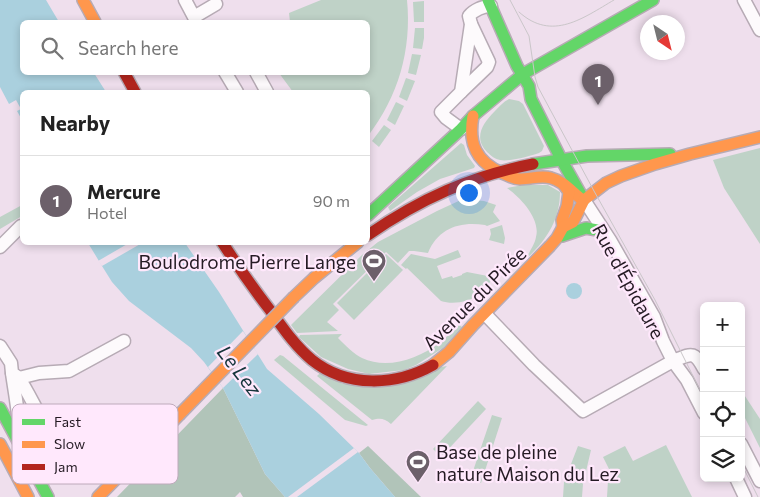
<!DOCTYPE html>
<html lang="en">
<head>
<meta charset="utf-8">
<style>
  body { margin:0; font-family:Commissioner,sans-serif; background:#f2f2f2; color:#222 }
  .controls { position:absolute; right:15px; bottom:15px; display:grid; overflow:hidden; border-radius:8px; box-shadow:0 2px 8px #0003 }
  .controls button { width:45px; height:45px; display:grid; place-items:center; padding:0; border:0; border-bottom:1px solid #e0e0e0; background:#fff; color:#222; font:25px sans-serif }
  .compass { position:absolute; left:640px; top:15px; width:45px; height:45px; border-radius:50%; background:#fff; box-shadow:0 2px 8px #0003; rotate:145deg }
  .you { position:absolute; left:468px; top:192px; width:18px; height:18px; margin:-12px; border:4px solid #fff; border-radius:50%; background:#1a73e8; box-shadow:0 0 0 8px #1a73e833 }
  .badge { display:grid; place-items:center; width:32px; height:32px; border-radius:50%; background:#6c606a; color:#fff; font-size:16px; font-weight:700 }
  .pin { position:absolute; translate:-50% -41px; filter:drop-shadow(0 1px 2px #0008) }
  .pin::after { content:''; position:absolute; top:26px; width:18px; height:15px; background:inherit; clip-path:polygon(0 0,100% 0,50% 100%) }
  .list { margin:0; padding:0; list-style:none }
  h2 { display:flex; justify-content:space-between; align-items:center; height:65px; margin:0; padding:0 20px; font-size:21px }
  h2 small { font-size:16px; font-weight:400; color:#767676 }
  .list li { display:grid; grid-template-columns:32px 1fr auto; gap:15px; align-items:center; box-sizing:border-box; height:90px; padding:0 20px; border-top:1px solid #e0e0e0 }
  .list b { display:block; font-size:19px; white-space:nowrap }
  .list p { margin:0; font-size:16px; white-space:nowrap; color:#767676 }
  .list em { font-size:16px; font-style:normal; color:#767676 }
  .icon { flex:none; width:28px; height:28px; fill:none; stroke:currentColor; stroke-width:2; stroke-linecap:round; stroke-linejoin:round }
  .map { position:relative; flex:none; width:760px; height:497px; overflow:hidden }
  .search { position:absolute; background:#fff; box-shadow:0 2px 8px #0003; left:20px; top:20px; width:350px; height:55px; display:flex; align-items:center; gap:12px; box-sizing:border-box; padding:0 18px; border-radius:8px; color:#767676; font-size:19px }
  .panel { position:absolute; background:#fff; box-shadow:0 2px 8px #0003; left:20px; top:90px; width:350px; height:155px; border-radius:8px }
  .map>svg:first-child { display:block }
</style>
</head>
<body>
<div class="map">
<svg width="760" height="497" viewBox="0 0 760 497">
  <rect width="100%" height="100%" fill="#efdfed"/>
  <g fill="#bfd2c7">
    <path d="M 321,0 L 407,0 C 412,50 398,97 368,136 L 368,92 L 293,92 L 279,73 L 368,72 L 368,22 L 290,22 L 289,13 Z"/>
    <polygon points="424,1 424,22 414,22 413,2"/>
    <polygon points="415,28 424,28 424,38 422,49 413,48"/>
    <polygon points="412,54 421,55 416,75 408,73"/>
    <polygon points="406,78 415,81 407,101 399,97"/>
    <path d="M 509,99 L 519,101 L 523,104 L 544,146 L 542,151 L 539,153 C 530,156 509,162 500,160 C 495,159 491,156 487,152 C 473,138 483,123 494,112 C 499,107 503,102 509,99 Z"/>
    <polygon points="396,102 404,106 395,125 387,120"/>
    <polygon points="384,125 391,130 379,147 372,141"/>
    <polygon points="461,143 464,145 467,155 475,166 474,168 440,179 417,192 390,211 388,207"/>
    <polygon points="760,148 760,244 724,188 713,160"/>
    <path d="M 523,185 L 548,185 L 560,192 C 560,220 546,241 526,259 C 529,252 535,244 536,237 C 541,219 520,197 507,188 Z"/>
    <path d="M 463,199 L 484,201 L 496,205 L 493,212 L 500,221 L 487,226 L 485,225 C 460,221 438,228 428,253 L 414,251 L 409,251 L 398,263 L 386,252 L 333,304 L 339,310 L 327,322 L 338,331 L 297,333 L 291,325 L 362,255 L 378,242 L 437,211 Z"/>
    <polygon points="22,205 22,216 0,229 0,217"/>
    <polygon points="502,225 505,238 504,244 489,240 491,234 490,229"/>
    <path d="M 458,250 L 461,257 L 437,266 L 442,279 L 452,276 L 453,278 L 462,275 L 462,274 L 467,272 L 493,277 C 489,283 486,290 480,294 C 469,302 453,305 441,301 L 407,268 L 406,269 L 401,265 L 411,254 L 435,259 Z"/>
    <polygon points="386,254 403,270 354,320 337,303"/>
    <path d="M 459,325 L 462,327 L 443,348 L 416,365 L 404,370 L 369,374 L 348,369 L 321,357 L 299,337 L 300,335 L 342,334 L 338,338 C 344,344 355,355 362,358 C 387,370 418,359 439,343 C 446,338 453,331 459,325 Z"/>
    <polygon points="280,355 283,356 368,425 366,426 345,420 274,360"/>
    <path d="M 447,366 L 391,424 C 384,418 380,418 372,420 L 317,376 L 320,373 L 343,384 Z"/>
    <polygon points="741,390 760,419 760,448 741,410"/>
    <polygon points="478,401 486,409 441,457 433,449"/>
    <polygon points="492,415 502,418 481,483 470,480"/>
    <polygon points="666,445 692,497 607,497 608,481 611,473 603,457 625,446 633,461"/>
    <polygon points="578,446 591,450 583,484 582,497 563,497 564,482"/>
  </g>
  <g fill="#b1c4b9">
    <polygon points="223,388 265,474 285,497 243,497 240,492 235,497 117,497"/>
    <polygon points="368,446 421,497 395,497 370,468 359,453"/>
  </g>
  <g fill="#aad0de">
    <polygon points="0,0 46,0 59,22 22,22 22,72 94,73 106,92 22,92 22,120 17,111 21,109 16,100 9,104 0,87"/>
    <polygon points="88,243 185,243 219,292 267,369 319,414 359,453 370,468 395,497 285,497 265,474 223,388 204,362 191,348 129,301 112,282 102,266"/>
    <circle cx="574" cy="291" r="8"/>
  </g>
  <g fill="#efdfed">
    <polygon points="129,243 142,243 102,266 98,261"/>
    <polygon points="243,331 258,354 223,388 208,367"/>
    <polygon points="354,448 358,452 297,497 288,497"/>
  </g>
  <g fill="none" stroke-linecap="round" stroke-linejoin="round">
    <defs>
      <g id="street">
        <polyline points="185,0 194,17 216,4"/>
        <polyline points="744,0 760,30"/>
        <polyline points="225,72 237,92"/>
        <polyline points="256,72 267,92"/>
        <polyline points="461,92 487,67 489,62 471,24"/>
        <path d="M 461,129 L 446,118 L 441,112 L 461,92 L 471,24 L 469,16 C 474,10 483,6 491,6"/>
        <polyline points="584,200 610,240 654,317 663,341 673,361 687,380 704,413"/>
        <polyline points="0,247 21,226"/>
        <path d="M 485,314 L 534,365 L 583,411 L 673,361 C 691,354 694,350 704,369"/>
        <path d="M 0,346 L 11,363 L 12,373 L 19,378 C 26,389 32,401 38,412 C 52,438 64,459 97,455 L 170,419"/>
        <path d="M 12,373 C 15,395 20,417 19,439"/>
        <polyline points="19,378 39,373 69,371 124,341"/>
        <polyline points="741,444 760,481"/>
        <polyline points="736,478 745,497"/>
      </g>
      <g id="fast">
        <polyline points="488,0 517,66 529,86 531,99 561,159 584,200"/>
        <polyline points="533,164 587,156 670,154"/>
        <polyline points="368,215 461,129 473,116 523,74 653,0"/>
        <polyline points="562,236 586,228 603,231"/>
        <polyline points="0,408 48,497"/>
      </g>
      <g id="slow">
        <polyline points="83,0 95,22"/>
        <path d="M 473,116 C 468,143 476,162 502,173 C 508,175 513,179 520,179 C 531,179 541,175 551,178 C 563,181 571,191 580,198"/>
        <polyline points="563,227 562,220 567,206 569,192 564,185"/>
        <polyline points="294,297 314,278 358,242"/>
        <polyline points="433,365 449,352 473,325 550,246 557,238 563,227 573,222 584,200 606,183 621,176 655,164 690,154 760,137"/>
        <polyline points="0,444 28,497"/>
        <polyline points="98,497 179,415"/>
      </g>
      <g id="jam">
        <polyline points="124,72 135,92"/>
        <path d="M 368,235 C 420,199 471,176 533,164"/>
        <path d="M 222,242 C 237,265 253,288 270,310 C 283,328 295,346 312,360 C 347,388 396,386 433,365"/>
      </g>
    </defs>
    <use href="#street" stroke="#b7abb5" stroke-width="15"/>
    <use href="#fast" stroke="#b7abb5" stroke-width="14"/>
    <use href="#slow" stroke="#b7abb5" stroke-width="14"/>
    <use href="#jam" stroke="#b7abb5" stroke-width="14"/>
    <use href="#street" stroke="#fdfafc" stroke-width="12"/>
    <use href="#fast" stroke="#63d668" stroke-width="11"/>
    <use href="#slow" stroke="#ff974d" stroke-width="11"/>
    <use href="#jam" stroke="#b3261e" stroke-width="11"/>
    <g stroke="#cac6c9" stroke-width="1">
      <polyline points="510,0 529,36 535,77 538,87 594,191 655,300 704,398"/>
      <path d="M 519,12 C 552,42 583,18 614,0"/>
      <polyline points="741,463 758,497"/>
    </g>
    <defs>
      <polyline id="slow-bridge" points="179,415 294,297"/>
    </defs>
    <use href="#slow-bridge" stroke="#b7abb5" stroke-width="14" stroke-linecap="butt"/>
    <use href="#slow-bridge" stroke="#ff974d" stroke-width="11"/>
  </g>
  <defs>
    <symbol id="stadium-pin" viewBox="-11 -11 22 30"><path d="M0 17L-7.5 6A9.5 9.5 0 1 1 7.5 6Z" fill="#6c606a" stroke="#ffe8fc"/><path d="M0-5a6.5 5 0 1 0 0 10a6.5 5 0 1 0 0-10ZM-3.5-1.8h7v3.6h-7Z" fill="#fff"/></symbol>
  </defs>
  <g fill-rule="evenodd">
    <use href="#stadium-pin" x="360" y="247" width="28" height="38"/>
    <use href="#stadium-pin" x="404" y="448" width="28" height="38"/>
  </g>
  <g text-anchor="middle" dominant-baseline="central" stroke-width="4.5" stroke-linejoin="round" paint-order="stroke">
    <g font-size="19" fill="#251b24" stroke="#ffe8fc" text-anchor="end">
      <text x="356" y="261">Boulodrome Pierre Lange</text>
      <text x="436" y="451" text-anchor="start">Base de pleine<tspan x="436" dy="22">nature Maison du Lez</tspan></text>
    </g>
    <g font-size="19" fill="#251b24" stroke="#ffe8fc">
      <text transform="translate(629 281) rotate(61)">Rue d'Épidaure</text>
      <text transform="translate(474 298) rotate(-45)">Avenue du Pirée</text>
    </g>
    <g font-size="20" font-style="italic" fill="#16353b" stroke="#ffe8fc">
      <text transform="translate(240 370) rotate(52)">Le Lez</text>
    </g>
  </g>
  <rect x="12" y="404" width="166" height="80" rx="8" fill="#ffe8fc" stroke="#beaabb" stroke-width="1"/>
  <rect x="22" y="419" width="23" height="6" fill="#63d668"/>
  <rect x="22" y="441" width="23" height="7" fill="#ff974d"/>
  <rect x="22" y="464" width="23" height="6" fill="#b3261e"/>
  <g font-size="14" fill="#251b24">
    <text x="54" y="427">Fast</text>
    <text x="54" y="449">Slow</text>
    <text x="54" y="472">Jam</text>
  </g>
</svg>
<div class="controls">
<button>+</button>
<button>−</button>
<button><svg class="icon" aria-label="locate" viewBox="0 0 24 24"><circle cx="12" cy="12" r="6"/><path d="M12 2v4M12 18v4M2 12h4M18 12h4"/></svg></button>
<button><svg class="icon" aria-label="layers" viewBox="0 0 24 24"><path d="M12 4l9 5-9 5-9-5zM3 14l9 5 9-5"/></svg></button>
</div>
<svg class="compass" viewBox="-18 -18 36 36"><path d="M0-13l5 13h-10z" fill="#e53935"/><path d="M0 13l5-13h-10z" fill="#767676"/></svg>
<div class="you"></div>
<div class="pin badge" style="left:598px;top:105px">1</div>
<div class="search"><svg class="icon" aria-label="search" viewBox="0 0 24 24"><circle cx="10" cy="10" r="6"/><path d="M15 15l6 6"/></svg>Search here</div>
<section class="panel">
<h2>Nearby<small></small></h2>
<ul class="list">
<li><span class="badge">1</span><div><b>Mercure</b><p>Hotel</p></div><em>90 m</em></li>
</ul>
</section>
</div>
</body>
</html>
